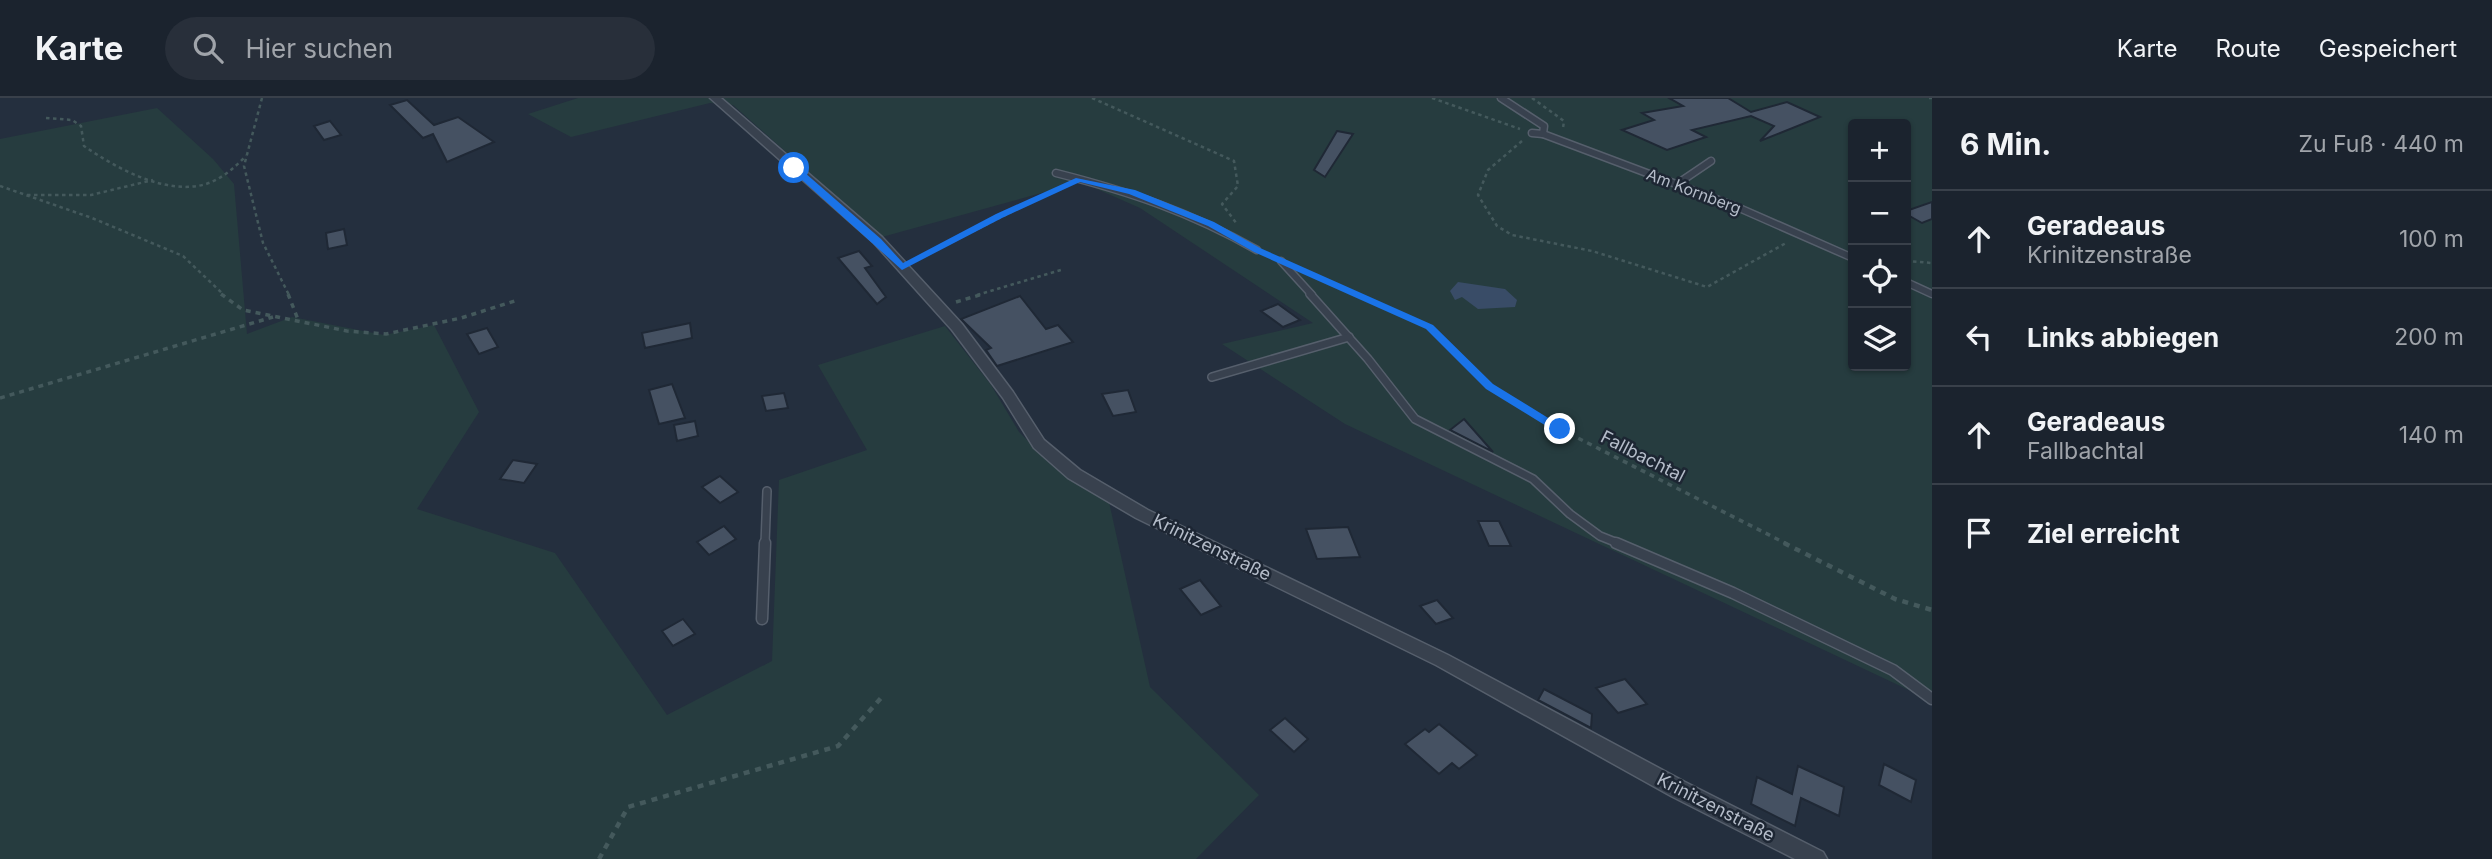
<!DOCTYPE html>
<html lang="de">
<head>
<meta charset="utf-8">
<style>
  body { margin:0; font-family:Inter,sans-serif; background:#282f3a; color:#f1f3f6 }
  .controls { position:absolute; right:21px; top:21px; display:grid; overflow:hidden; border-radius:7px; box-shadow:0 2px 5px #0004 }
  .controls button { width:63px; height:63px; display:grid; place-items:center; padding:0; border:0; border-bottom:2px solid #39404a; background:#1b232e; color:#f1f3f6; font:35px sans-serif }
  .stop { position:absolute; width:21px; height:21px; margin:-16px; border:5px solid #1a73e8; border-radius:50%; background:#fff }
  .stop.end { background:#1a73e8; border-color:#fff; box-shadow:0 2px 7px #0008 }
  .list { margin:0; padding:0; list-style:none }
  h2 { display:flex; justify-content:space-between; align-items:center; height:91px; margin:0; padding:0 28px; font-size:30px }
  h2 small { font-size:23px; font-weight:400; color:#a0a4aa }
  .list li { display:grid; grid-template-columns:46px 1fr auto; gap:21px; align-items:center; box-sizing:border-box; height:98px; padding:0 28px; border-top:2px solid #39404a }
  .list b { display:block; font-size:26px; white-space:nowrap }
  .list p { margin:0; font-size:23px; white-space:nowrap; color:#a0a4aa }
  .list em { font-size:23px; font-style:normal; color:#a0a4aa }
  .icon { flex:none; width:38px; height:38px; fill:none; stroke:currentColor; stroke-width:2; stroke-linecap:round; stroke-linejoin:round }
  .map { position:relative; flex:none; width:1932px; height:761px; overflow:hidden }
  header { display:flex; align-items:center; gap:42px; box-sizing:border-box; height:98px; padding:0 35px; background:#1b232e; border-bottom:2px solid #39404a }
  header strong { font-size:33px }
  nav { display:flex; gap:38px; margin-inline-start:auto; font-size:24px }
  .search { width:490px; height:63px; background:#282f3a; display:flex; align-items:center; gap:18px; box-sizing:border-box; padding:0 24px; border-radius:38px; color:#a0a4aa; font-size:26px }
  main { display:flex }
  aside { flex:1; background:#1b232e }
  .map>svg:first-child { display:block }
</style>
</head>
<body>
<header>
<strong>Karte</strong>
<div class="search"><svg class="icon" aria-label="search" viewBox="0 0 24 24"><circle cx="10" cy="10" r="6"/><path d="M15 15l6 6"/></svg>Hier suchen</div>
<nav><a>Karte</a><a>Route</a><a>Gespeichert</a></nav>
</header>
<main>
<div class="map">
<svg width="1932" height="761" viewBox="0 0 1932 761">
  <rect width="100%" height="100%" fill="#242f3e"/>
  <g fill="#263c3f" fill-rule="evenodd">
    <path d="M 578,0 L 1932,0 L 1932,603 L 1345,326 L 1222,246 L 1313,225 L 1140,110 L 1081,84 L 882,139 L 733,7 L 710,5 L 571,39 L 528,16 ZM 1853,26 L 1906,26 L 1906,268 L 1853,268 Z"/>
    <polygon points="157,10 213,61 234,86 247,236 292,219 384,237 434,227 479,314 417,411 555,455 667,617 772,563 779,382 867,352 818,267 945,228 991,287 1019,334 1036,351 1067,379 1109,404 1150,589 1259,697 1196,761 0,761 0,41"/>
  </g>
  <polygon fill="#394c67" points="1458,184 1505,191 1517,202 1515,209 1478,211 1462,199 1455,202 1450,193"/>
  <g fill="#455162" stroke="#1f2835" stroke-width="2">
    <polygon points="1669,0 1728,0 1751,14 1787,4 1820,19 1760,43 1774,28 1751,18 1692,32 1706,39 1667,52 1622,32 1654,22 1642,15 1683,8"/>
    <polygon points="407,2 434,27 458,19 494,44 447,64 433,36 423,40 390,7"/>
    <polygon points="330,23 341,37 324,42 314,28"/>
    <polygon points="1337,33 1353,36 1325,79 1314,72"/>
    <polygon points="1932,104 1932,121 1922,125 1906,116 1906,113"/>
    <polygon points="344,131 347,147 328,151 326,135"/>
    <polygon points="859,153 872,168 865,170 886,199 877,206 838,160"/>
    <polygon points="1020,198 1046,231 1058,227 1073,244 997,268 986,252 991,250 961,221"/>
    <polygon points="1278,206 1300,222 1283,229 1261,213"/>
    <polygon points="690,225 692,240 645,250 642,235"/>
    <polygon points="487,230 498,249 479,256 467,236"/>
    <polygon points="672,286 685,320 659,326 649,292"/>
    <polygon points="1128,292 1136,314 1113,318 1102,296"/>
    <polygon points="784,295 788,310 766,313 762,298"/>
    <polygon points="1464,321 1493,354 1450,332"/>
    <polygon points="695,323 698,338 677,343 674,327"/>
    <polygon points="513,362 537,366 524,385 500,381"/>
    <polygon points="720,378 738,394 720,405 702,389"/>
    <polygon points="1478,423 1499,423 1511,448 1489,448"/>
    <polygon points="724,428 736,441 709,457 697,444"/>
    <polygon points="1348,429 1360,459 1317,461 1306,431"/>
    <polygon points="1200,482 1221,508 1201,517 1180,491"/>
    <polygon points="1437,502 1453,520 1436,526 1420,508"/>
    <polygon points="683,521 695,536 673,548 662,533"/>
    <polygon points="1625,581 1647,606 1618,615 1596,590"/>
    <polygon points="1544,591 1592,616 1591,630 1538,602"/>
    <polygon points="1285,620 1308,641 1294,654 1270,632"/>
    <polygon points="1439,626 1477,657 1459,671 1452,665 1439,676 1405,646 1425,631 1429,634"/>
    <polygon points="1884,666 1916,682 1911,704 1879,687"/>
    <polygon points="1798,668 1844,689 1839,718 1801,700 1795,728 1751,706 1757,679 1792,696"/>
  </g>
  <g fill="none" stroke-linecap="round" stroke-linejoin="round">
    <defs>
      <g id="service-far2">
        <polyline points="1501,0 1544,28 1543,36"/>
        <polyline points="1532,35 1543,36 1737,109 1853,160"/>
        <path d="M 1056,75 C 1131,94 1190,114 1257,152"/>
        <polyline points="1677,86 1711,63"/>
        <polyline points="1281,163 1312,197"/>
        <polyline points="1906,184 1932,196"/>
      </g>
      <g id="service-far1">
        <polyline points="1310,196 1368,261 1415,321 1533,381 1570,416 1600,438 1620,446"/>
        <polyline points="1212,279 1349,239"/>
        <polyline points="765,446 767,393"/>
      </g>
      <g id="service">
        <polyline points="1616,445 1733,495 1893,572 1932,601"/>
        <polyline points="762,521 765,445"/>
      </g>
      <polygon id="minor" points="710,0 721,0 882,139 962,226 1013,294 1044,342 1080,372 1148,412 1448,557 1685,684 1823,754 1827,761 1795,761 1671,698 1436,567 1136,420 1068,380 1034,350 1003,300 952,232 874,145"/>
    </defs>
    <use href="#service-far2" stroke="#565f6c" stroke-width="9"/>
    <use href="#service-far1" stroke="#565f6c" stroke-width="10"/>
    <use href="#service" stroke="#565f6c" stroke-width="13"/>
    <use href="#minor" stroke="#565f6c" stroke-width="3"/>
    <g stroke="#44595c" stroke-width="2.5" stroke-dasharray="3.5 3.5" stroke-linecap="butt">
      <polyline points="262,0 244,68 263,145 289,197"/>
      <polyline points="1092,0 1234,63 1238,88 1222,106 1237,126"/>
      <polyline points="1432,0 1520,31"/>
      <polyline points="1532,0 1564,23 1563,30"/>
      <polyline points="1929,0 1932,0"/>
      <path d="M 46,20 L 72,22 L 81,28 L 84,48 C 116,70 166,98 206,86 C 222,81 235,69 246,58"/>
      <polyline points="1522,43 1488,72 1478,97 1497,128 1512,137 1592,153 1707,189 1786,145"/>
      <polyline points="0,88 92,120 183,158 224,197"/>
      <polyline points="27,97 91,97 153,82"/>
      <polyline points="916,162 1059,90"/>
      <polyline points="1906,163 1932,165"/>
      <polyline points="1313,178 1358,197"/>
      <polyline points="977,197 1064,171"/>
    </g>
    <g stroke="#44595c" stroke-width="3.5" stroke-dasharray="5 5" stroke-linecap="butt">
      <polyline points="221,196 243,212 347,233 386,236 461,220 518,202"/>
      <polyline points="288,196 299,224"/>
      <polyline points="1354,196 1430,229 1489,289 1560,331 1787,446"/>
      <polyline points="956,204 983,196"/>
      <polyline points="0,300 273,219"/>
    </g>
    <g stroke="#44595c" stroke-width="4.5" stroke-dasharray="6 6" stroke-linecap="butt">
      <polyline points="1784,445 1895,501 1932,512"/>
      <polyline points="599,761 628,709 838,648 881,600"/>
    </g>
    <use href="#service-far2" stroke="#38414e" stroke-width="6"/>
    <use href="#service-far1" stroke="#38414e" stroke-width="7"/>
    <use href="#service" stroke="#38414e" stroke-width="10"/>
    <use href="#minor" fill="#38414e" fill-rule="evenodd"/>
  </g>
  <polygon fill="#1a73e8" points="791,68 797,68 881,141 903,165 996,116 1076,80 1135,92 1214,124 1260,150 1433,227 1493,286 1566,331 1556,334 1486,291 1426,231 1254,154 1208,128 1129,96 1080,84 1002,120 902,172 791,72"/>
  <g text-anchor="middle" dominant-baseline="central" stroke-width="5" stroke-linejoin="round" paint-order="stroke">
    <g font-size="16" fill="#b4bcc9" stroke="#1d2633">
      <text transform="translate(1694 93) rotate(21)">Am Kornberg</text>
    </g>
    <g font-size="18" fill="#b4bcc9" stroke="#1d2633">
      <text transform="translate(1643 358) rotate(27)">Fallbachtal</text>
      <text transform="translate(1212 449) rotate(26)">Krinitzenstraße</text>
      <text transform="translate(1716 709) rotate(27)">Krinitzenstraße</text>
    </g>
  </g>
</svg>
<div class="controls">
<button>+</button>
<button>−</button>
<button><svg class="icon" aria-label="locate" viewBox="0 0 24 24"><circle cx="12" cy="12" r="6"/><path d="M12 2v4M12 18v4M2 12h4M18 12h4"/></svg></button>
<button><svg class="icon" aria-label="layers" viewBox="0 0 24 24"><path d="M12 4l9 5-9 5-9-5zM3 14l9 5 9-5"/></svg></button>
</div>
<div class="stop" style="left:794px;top:70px"></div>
<div class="stop end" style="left:1560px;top:331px"></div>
</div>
<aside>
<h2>6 Min.<small>Zu Fuß · 440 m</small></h2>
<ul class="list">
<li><svg class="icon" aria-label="ahead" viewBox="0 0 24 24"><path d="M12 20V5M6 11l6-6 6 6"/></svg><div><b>Geradeaus</b><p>Krinitzenstraße</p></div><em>100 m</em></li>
<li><svg class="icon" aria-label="left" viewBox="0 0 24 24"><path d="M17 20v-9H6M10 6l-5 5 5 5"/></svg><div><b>Links abbiegen</b></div><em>200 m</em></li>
<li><svg class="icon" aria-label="ahead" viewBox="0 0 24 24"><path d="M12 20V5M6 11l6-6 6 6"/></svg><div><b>Geradeaus</b><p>Fallbachtal</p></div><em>140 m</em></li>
<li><svg class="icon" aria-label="arrive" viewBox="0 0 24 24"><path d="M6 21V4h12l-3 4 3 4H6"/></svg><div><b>Ziel erreicht</b></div></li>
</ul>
</aside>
</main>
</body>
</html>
